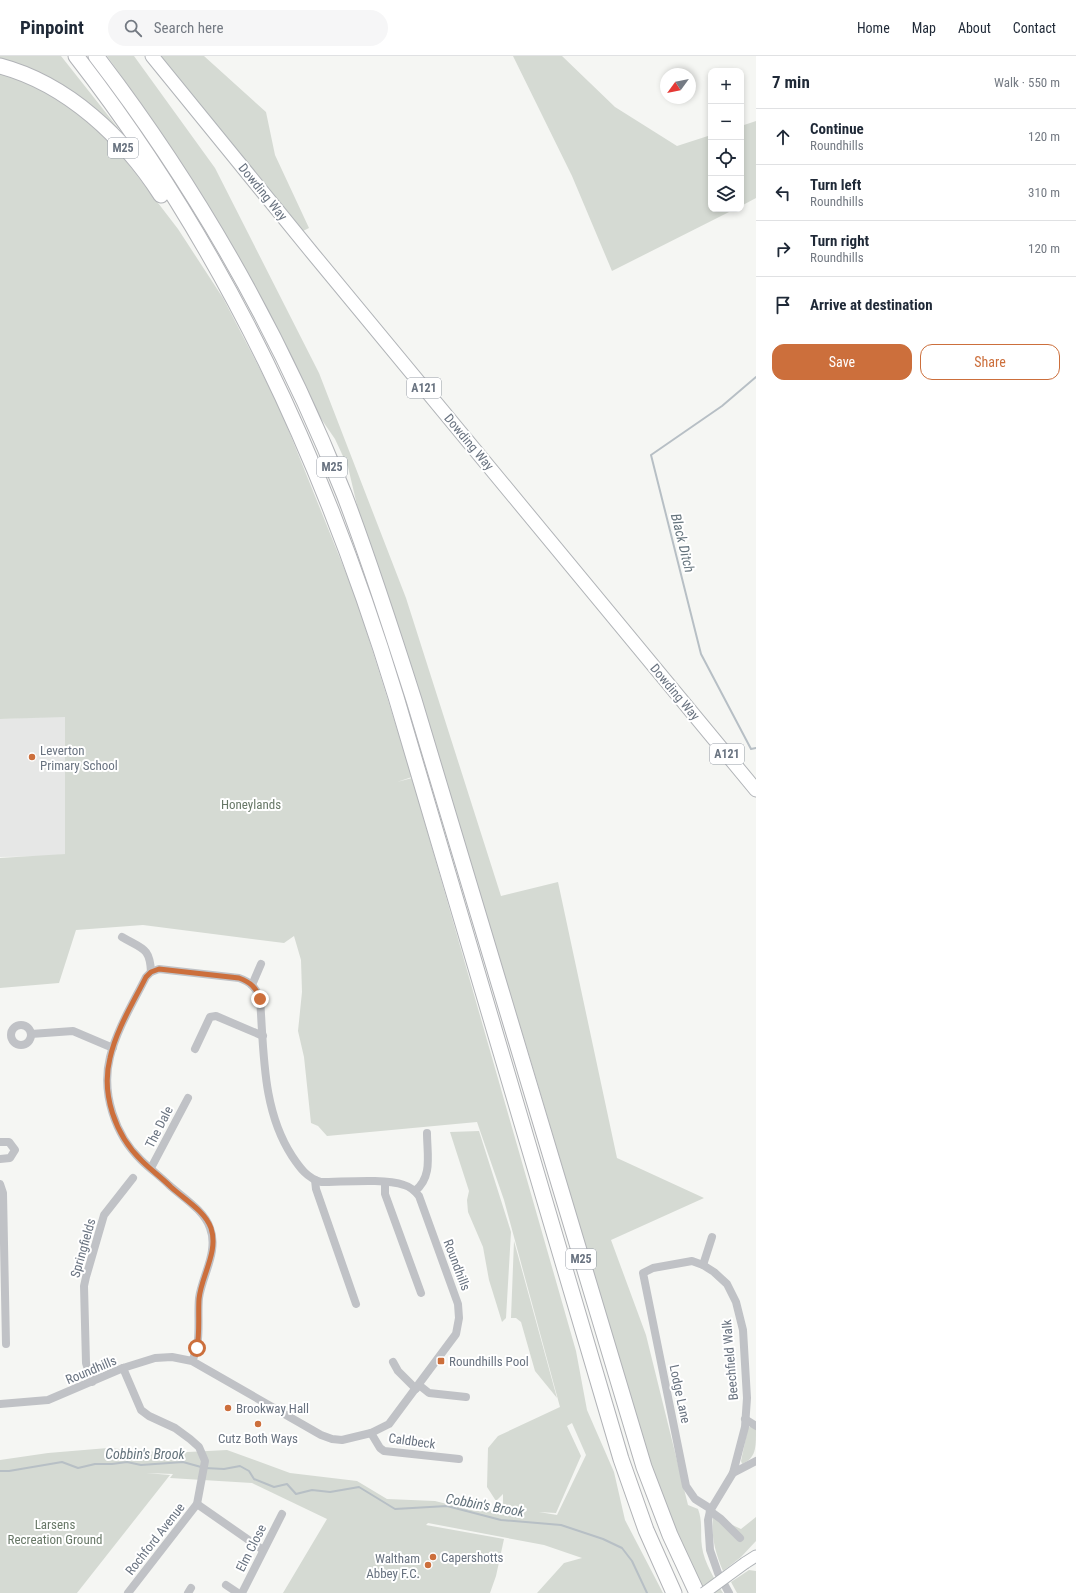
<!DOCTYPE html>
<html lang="en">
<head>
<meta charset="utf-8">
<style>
  body { margin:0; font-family:"Roboto Condensed",sans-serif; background:#f6f6f7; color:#1f2937 }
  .controls { position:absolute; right:12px; top:12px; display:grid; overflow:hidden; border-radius:8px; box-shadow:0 2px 6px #0003 }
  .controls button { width:36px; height:36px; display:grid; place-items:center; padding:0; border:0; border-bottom:1px solid #e0e1e3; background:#fff; color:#1f2937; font:20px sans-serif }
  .compass { position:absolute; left:660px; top:12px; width:36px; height:36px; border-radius:50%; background:#fff; box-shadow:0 2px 6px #0003; rotate:237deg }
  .stop { position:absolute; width:12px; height:12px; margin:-9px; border:3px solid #cc6f3c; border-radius:50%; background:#fff }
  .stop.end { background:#cc6f3c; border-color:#fff; box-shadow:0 1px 4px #0008 }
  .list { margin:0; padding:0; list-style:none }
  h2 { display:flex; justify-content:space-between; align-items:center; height:52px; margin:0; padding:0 16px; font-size:17px }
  h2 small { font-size:13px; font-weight:400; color:#747a83 }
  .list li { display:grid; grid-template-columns:26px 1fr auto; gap:12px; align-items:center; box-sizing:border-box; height:56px; padding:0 16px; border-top:1px solid #e0e1e3 }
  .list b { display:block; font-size:15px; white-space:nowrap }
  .list p { margin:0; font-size:13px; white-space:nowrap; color:#747a83 }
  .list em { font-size:13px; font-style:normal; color:#747a83 }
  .actions { display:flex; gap:8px; padding:12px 16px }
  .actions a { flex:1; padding:9px 0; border:1px solid #cc6f3c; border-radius:12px; text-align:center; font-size:14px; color:#cc6f3c }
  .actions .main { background:#cc6f3c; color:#fff }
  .icon { flex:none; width:22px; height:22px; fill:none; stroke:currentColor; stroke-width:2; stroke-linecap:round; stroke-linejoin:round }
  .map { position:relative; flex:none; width:756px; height:1537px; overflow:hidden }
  header { display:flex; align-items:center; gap:24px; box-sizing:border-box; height:56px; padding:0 20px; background:#fff; border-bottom:1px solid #e0e1e3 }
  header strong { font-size:19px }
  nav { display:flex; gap:22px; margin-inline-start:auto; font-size:14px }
  .search { width:280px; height:36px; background:#f6f6f7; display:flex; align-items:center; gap:10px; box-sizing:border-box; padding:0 14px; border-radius:22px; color:#747a83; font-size:15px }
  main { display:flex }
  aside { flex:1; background:#fff }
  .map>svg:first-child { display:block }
</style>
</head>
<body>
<header>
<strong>Pinpoint</strong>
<div class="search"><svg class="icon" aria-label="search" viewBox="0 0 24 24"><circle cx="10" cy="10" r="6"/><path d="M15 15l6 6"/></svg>Search here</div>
<nav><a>Home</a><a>Map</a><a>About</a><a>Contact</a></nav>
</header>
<main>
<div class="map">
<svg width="756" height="1537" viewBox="0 0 756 1537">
  <rect width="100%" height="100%" fill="#f5f6f3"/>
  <polygon fill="#e6e7e6" points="65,660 65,798 53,800 0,801 0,663"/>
  <g fill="#d5dad3" fill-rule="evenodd">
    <path d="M 0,0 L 61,0 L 118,72 L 109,83 L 178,173 L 223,242 L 278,348 L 356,542 L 412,721 L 397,726 L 412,722 L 576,1295 L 587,1354 L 614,1416 L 625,1464 L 663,1537 L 537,1537 L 564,1507 L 582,1502 L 544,1489 L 428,1467 L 426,1469 L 504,1483 L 496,1520 L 490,1537 L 283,1537 L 327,1463 L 252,1427 L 170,1422 L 173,1418 L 146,1417 L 170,1419 L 77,1537 L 0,1537 L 0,1404 L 48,1397 L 108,1392 L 169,1397 L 227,1394 L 290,1417 L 357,1425 L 387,1443 L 435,1445 L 475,1455 L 503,1454 L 503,1438 L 496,1445 L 487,1431 L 488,1392 L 498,1380 L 560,1351 L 504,1144 L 477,1066 L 327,1080 L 318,1070 L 311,1067 L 304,1001 L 298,975 L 302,936 L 301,904 L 294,880 L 284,887 L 143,869 L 76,874 L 59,927 L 0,932 L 0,802 L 65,798 L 65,661 L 0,663 ZM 572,1367 L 586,1399 L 557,1459 L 539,1456 L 556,1457 L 581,1400 L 567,1370 Z"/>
    <path d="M 107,0 L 134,0 L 215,112 L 319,317 L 406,542 L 501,840 L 558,826 L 617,1102 L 704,1142 L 611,1184 L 646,1279 L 688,1449 L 698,1453 C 703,1466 700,1478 702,1491 C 704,1506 715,1524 723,1537 L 704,1537 L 685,1497 L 659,1436 L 529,999 L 391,548 L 361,466 L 348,411 L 335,383 L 313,351 C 248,231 188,110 107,0 Z"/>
    <polygon points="158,0 204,0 266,56 275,99 309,172 301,176"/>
    <polygon points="513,0 562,0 615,51 677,90 711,79 711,153 735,153 612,215 572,120"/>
    <polygon points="756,65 756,142 741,150 741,70"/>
    <polygon points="479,1075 511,1176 506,1262 502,1266 489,1224 483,1191 468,1156 467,1144 469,1135 450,1076"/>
    <polygon points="514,1185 557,1342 535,1315 521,1266 516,1262 511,1262"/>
    <path d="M 751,1370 L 756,1374 C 756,1392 756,1402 742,1408 L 741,1405 L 748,1372 Z"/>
    <path d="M 713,1460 L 741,1473 L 756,1461 L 756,1485 L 741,1501 L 723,1515 C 715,1496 711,1480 713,1460 Z"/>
    <polygon points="749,1514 756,1515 756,1537 737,1537 731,1526"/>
  </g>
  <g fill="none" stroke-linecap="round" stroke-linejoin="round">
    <g stroke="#b7bfc5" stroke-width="2">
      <polyline points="756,321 722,350 651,399 701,598 751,693 756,692"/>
      <polyline points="205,1412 224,1413 240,1410 249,1415 254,1423 274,1431 287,1428 296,1438 312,1434 330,1436 359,1431 395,1453 447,1450 501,1464 561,1469 603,1483 622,1492 632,1505 647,1537"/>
      <polyline points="0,1415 9,1415 62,1406 78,1412 95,1408 112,1408 127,1406 141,1409 183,1406 201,1411"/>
    </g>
    <defs>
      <polyline id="secondary" points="745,1507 756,1500"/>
      <polyline id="primary" points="152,0 314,199 756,734"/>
      <g id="highway">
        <path d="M 76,0 C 226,193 325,408 396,641 L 621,1403 L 646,1474 L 674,1537"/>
        <path d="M 96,0 C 198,133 282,282 344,438 C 370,506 392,575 414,644 L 644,1411 L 670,1479 L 697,1537"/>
        <path d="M 0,10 C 68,28 124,82 161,139"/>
      </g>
    </defs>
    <use href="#secondary" stroke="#b0b4b8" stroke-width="13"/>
    <use href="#primary" stroke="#b1b4b8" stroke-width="15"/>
    <use href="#highway" stroke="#b1b3b7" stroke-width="17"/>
    <g stroke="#c0c2c6" stroke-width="8">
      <path d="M 122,881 C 142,893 150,891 151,916"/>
      <polyline points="252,929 261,908"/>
      <circle cx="21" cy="979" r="10"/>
      <polyline points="31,978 73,975 113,992"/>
      <polyline points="195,993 210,961 216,960 263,980"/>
      <polyline points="0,1086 9,1086 15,1094 10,1102 0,1103"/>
      <polyline points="151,1112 188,1042"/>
      <polyline points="315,1124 316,1133 356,1248"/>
      <polyline points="385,1126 385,1138 421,1237"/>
      <polyline points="0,1128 3,1137 6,1288"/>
      <path d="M 415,1135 C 433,1121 427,1098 427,1077"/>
      <polyline points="703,1209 712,1181"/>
      <polyline points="393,1306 398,1315 416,1333"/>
      <polyline points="123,1312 141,1354 149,1360 175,1372 190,1383 199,1391 205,1405 197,1448 128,1537"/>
      <polyline points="92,1326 86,1307 84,1230 86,1221 104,1159 133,1122"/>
      <polyline points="419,1329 429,1337 466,1341"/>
      <path d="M 0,1348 L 48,1344 L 123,1312 L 155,1302 L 172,1301 L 192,1305 L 321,1379 L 332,1383 L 342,1384 L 371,1377 L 389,1368 L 456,1278 L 459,1262 L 458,1248 L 419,1140 C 415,1135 411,1131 404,1129 C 384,1122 344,1126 321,1126 C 307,1122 300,1112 292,1100 C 262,1054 264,996 260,943 C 256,931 250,926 239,922 L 159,913 L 151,916 L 146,921 C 133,947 117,973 110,1001 C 101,1037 115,1079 141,1104 C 150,1113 160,1120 169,1129 C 182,1141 204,1154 210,1172 C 219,1195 202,1220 199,1242 C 197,1264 202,1285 192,1305"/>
      <polyline points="745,1363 756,1370"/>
      <polyline points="371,1377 380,1392 384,1395 459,1403"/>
      <polyline points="733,1417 756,1405"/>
      <polyline points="197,1448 263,1494"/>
      <polyline points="711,1453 695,1443 686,1430 643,1217 653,1212 692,1205 703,1209 714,1216 727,1228 736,1246 743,1274 747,1342 745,1371 733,1417 710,1455 708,1464 710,1494 718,1517 729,1537"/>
      <polyline points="710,1455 721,1463 740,1482"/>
      <polyline points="226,1529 238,1537"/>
      <polyline points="188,1537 191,1532"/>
      <polyline points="242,1537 282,1458"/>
    </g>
    <use href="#secondary" stroke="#fff" stroke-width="11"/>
    <use href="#primary" stroke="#fff" stroke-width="13"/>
    <use href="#highway" stroke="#fff" stroke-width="15"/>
    <defs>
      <polyline id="secondary-bridge" points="704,1537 745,1507"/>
    </defs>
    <use href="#secondary-bridge" stroke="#b0b4b8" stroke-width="13" stroke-linecap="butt"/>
    <use href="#secondary-bridge" stroke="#fff" stroke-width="11"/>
  </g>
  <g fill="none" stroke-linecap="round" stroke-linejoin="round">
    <path stroke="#cc6f3c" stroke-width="5" d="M 197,1292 C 200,1275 198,1260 199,1243 C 201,1220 219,1196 211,1172 C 205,1155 184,1143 171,1131 C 162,1122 151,1114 142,1105 C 115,1079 101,1038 110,1002 C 116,974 133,947 146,921 L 151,916 L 159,913 L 239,922 C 250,926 256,931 260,943"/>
  </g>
  <g fill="#cc6f3c" stroke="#fff" stroke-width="1.5">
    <circle cx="32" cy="701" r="4"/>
    <rect x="437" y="1301" width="8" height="8" rx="2"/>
    <circle cx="228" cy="1352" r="4"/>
    <circle cx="258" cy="1368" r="4"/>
    <circle cx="433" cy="1501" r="4"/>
    <circle cx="428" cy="1509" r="4"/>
  </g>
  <g text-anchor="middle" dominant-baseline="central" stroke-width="4" stroke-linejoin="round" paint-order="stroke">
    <g fill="#fff" stroke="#969da6" stroke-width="1">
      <rect x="108" y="82" width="30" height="20" rx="3"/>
      <rect x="407" y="322" width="34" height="20" rx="3"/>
      <rect x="317" y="401" width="30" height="20" rx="3"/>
      <rect x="710" y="688" width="34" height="20" rx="3"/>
      <rect x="566" y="1193" width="30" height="20" rx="3"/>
    </g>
    <g font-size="12" font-weight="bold" fill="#697380">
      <text x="123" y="92">M25</text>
      <text x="424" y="332">A121</text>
      <text x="332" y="411">M25</text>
      <text x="727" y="698">A121</text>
      <text x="581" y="1203">M25</text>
    </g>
    <g font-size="13" fill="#697380" stroke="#fff">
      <text transform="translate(263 136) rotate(51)">Dowding Way</text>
      <text transform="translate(469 386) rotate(50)">Dowding Way</text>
      <text transform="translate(675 636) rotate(50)">Dowding Way</text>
      <text transform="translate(159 1071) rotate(-63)">The Dale</text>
      <text transform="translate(83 1192) rotate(-74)">Springfields</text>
      <text transform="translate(457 1209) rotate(69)">Roundhills</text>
      <text transform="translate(730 1304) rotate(-95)">Beechfield Walk</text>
      <text transform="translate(91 1314) rotate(-23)">Roundhills</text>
      <text transform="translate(680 1338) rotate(78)">Lodge Lane</text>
      <text transform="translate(412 1385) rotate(8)">Caldbeck</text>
      <text transform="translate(155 1483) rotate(-52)">Rochford Avenue</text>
      <text transform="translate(251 1492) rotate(-63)">Elm Close</text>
    </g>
    <g font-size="13" fill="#697380" stroke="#fff" text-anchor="start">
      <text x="40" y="694">Leverton<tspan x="40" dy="15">Primary School</tspan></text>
      <text x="449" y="1305">Roundhills Pool</text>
      <text x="236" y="1352">Brookway Hall</text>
      <text x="258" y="1382" text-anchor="middle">Cutz Both Ways</text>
      <text x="441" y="1501">Capershotts</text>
      <text x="420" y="1502" text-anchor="end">Waltham<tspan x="420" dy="15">Abbey F.C.</tspan></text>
    </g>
    <g font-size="13" fill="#687867" stroke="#fff">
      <text x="251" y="748">Honeylands</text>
      <text x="55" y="1468">Larsens<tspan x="55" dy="15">Recreation Ground</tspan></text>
    </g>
    <g font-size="14" font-style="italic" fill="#64737c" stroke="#fff">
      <text transform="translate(683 487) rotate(76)">Black Ditch</text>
      <text x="145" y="1398">Cobbin's Brook</text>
      <text transform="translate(485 1449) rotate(10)">Cobbin's Brook</text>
    </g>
  </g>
</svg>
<div class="controls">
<button>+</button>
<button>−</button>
<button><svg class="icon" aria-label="locate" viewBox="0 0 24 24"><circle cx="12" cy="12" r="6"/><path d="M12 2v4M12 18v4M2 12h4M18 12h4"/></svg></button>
<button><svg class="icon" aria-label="layers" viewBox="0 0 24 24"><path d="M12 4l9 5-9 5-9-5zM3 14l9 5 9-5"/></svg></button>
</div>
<svg class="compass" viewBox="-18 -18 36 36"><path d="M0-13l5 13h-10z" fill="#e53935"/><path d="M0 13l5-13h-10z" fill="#747a83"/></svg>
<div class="stop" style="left:197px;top:1292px"></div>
<div class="stop end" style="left:260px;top:943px"></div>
</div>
<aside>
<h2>7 min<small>Walk · 550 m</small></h2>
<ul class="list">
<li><svg class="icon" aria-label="ahead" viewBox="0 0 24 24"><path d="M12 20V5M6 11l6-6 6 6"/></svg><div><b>Continue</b><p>Roundhills</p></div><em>120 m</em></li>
<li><svg class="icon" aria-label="left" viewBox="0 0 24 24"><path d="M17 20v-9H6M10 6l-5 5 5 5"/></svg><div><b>Turn left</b><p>Roundhills</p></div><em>310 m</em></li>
<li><svg class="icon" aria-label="right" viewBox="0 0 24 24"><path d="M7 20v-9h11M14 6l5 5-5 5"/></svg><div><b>Turn right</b><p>Roundhills</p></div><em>120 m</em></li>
<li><svg class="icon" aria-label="arrive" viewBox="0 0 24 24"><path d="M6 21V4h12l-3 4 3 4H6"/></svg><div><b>Arrive at destination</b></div></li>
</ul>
<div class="actions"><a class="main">Save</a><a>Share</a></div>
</aside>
</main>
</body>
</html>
